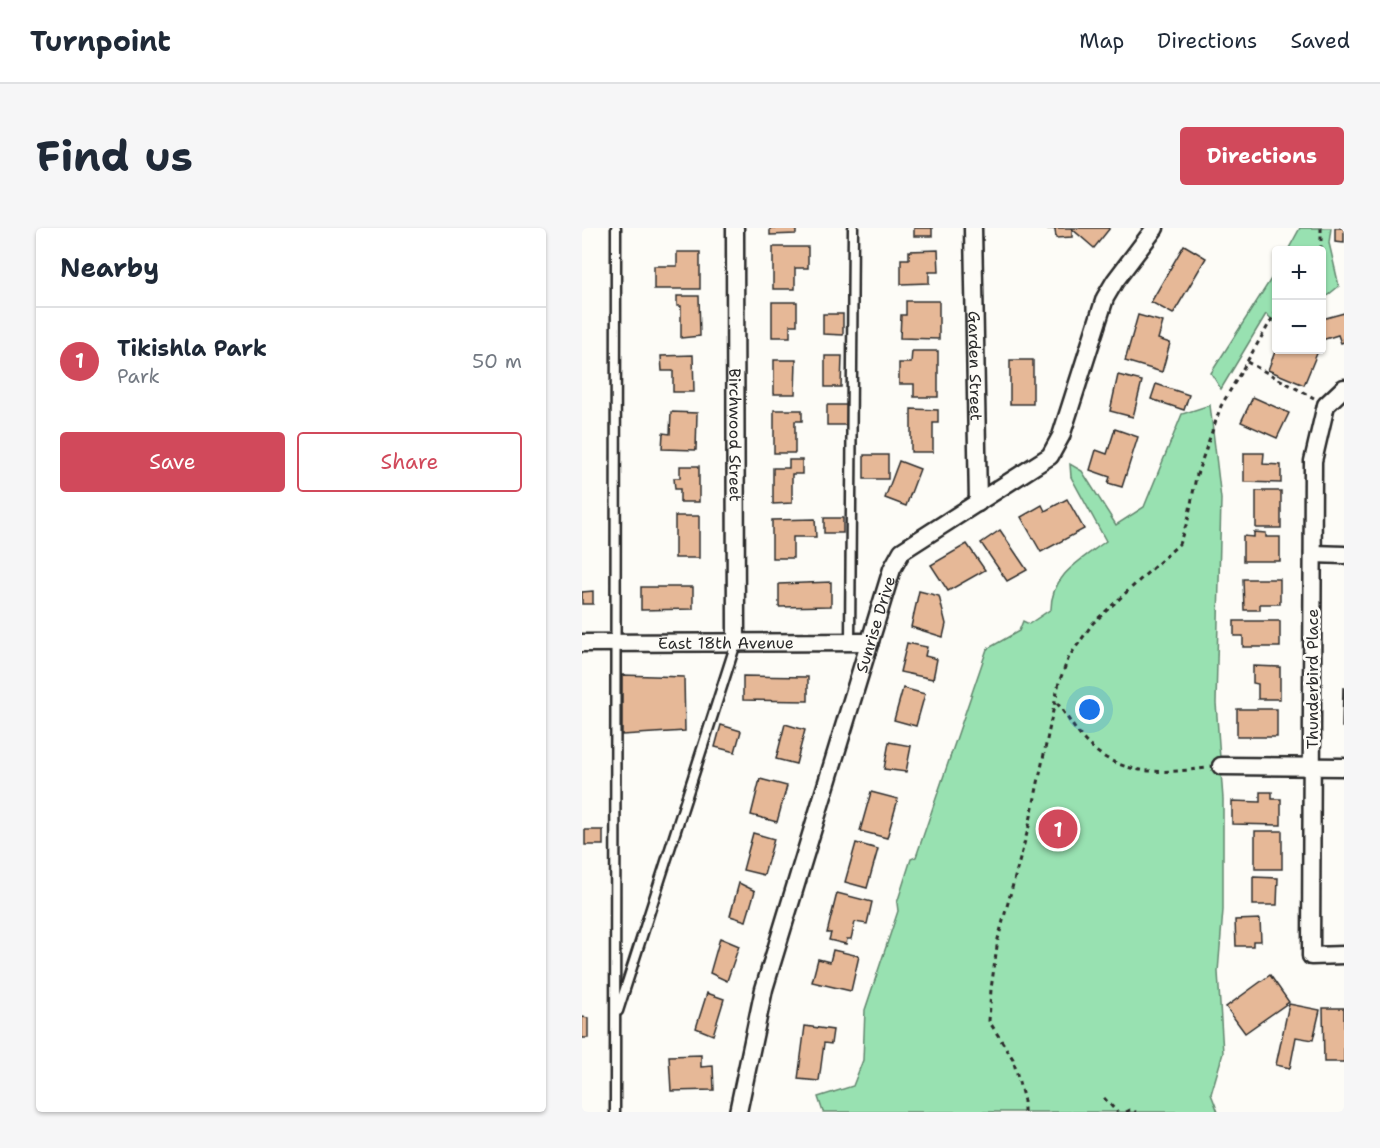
<!DOCTYPE html>
<html lang="en">
<head>
<meta charset="utf-8">
<style>
  body { margin:0; font-family:"Shantell Sans",sans-serif; background:#f6f6f7; color:#1f2937 }
  .controls { position:absolute; right:18px; top:18px; display:grid; overflow:hidden; border-radius:6px; box-shadow:0 2px 4px #0004 }
  .controls button { width:54px; height:54px; display:grid; place-items:center; padding:0; border:0; border-bottom:2px solid #e0e1e3; background:#fff; color:#1f2937; font:30px sans-serif }
  .you { position:absolute; left:508px; top:482px; width:21px; height:21px; margin:-15px; border:4px solid #fff; border-radius:50%; background:#1a73e8; box-shadow:0 0 0 9px #1a73e833 }
  .badge { display:grid; place-items:center; width:39px; height:39px; border-radius:50%; background:#d1495b; color:#fff; font-size:20px; font-weight:700 }
  .pin { position:absolute; translate:-50% -50%; border:3px solid #fff; box-shadow:0 2px 6px #0006 }
  .list { margin:0; padding:0; list-style:none }
  h2 { display:flex; justify-content:space-between; align-items:center; height:78px; margin:0; padding:0 24px; font-size:26px }
  h2 small { font-size:20px; font-weight:400; color:#747a83 }
  .list li { display:grid; grid-template-columns:39px 1fr auto; gap:18px; align-items:center; box-sizing:border-box; height:108px; padding:0 24px; border-top:2px solid #e0e1e3 }
  .list b { display:block; font-size:22px; white-space:nowrap }
  .list p { margin:0; font-size:20px; white-space:nowrap; color:#747a83 }
  .list em { font-size:20px; font-style:normal; color:#747a83 }
  .actions { display:flex; gap:12px; padding:18px 24px }
  .actions a { flex:1; padding:14px 0; border:2px solid #d1495b; border-radius:6px; text-align:center; font-size:21px; color:#d1495b }
  .actions .main { background:#d1495b; color:#fff }
  .map { position:relative; flex:none; width:762px; height:884px; overflow:hidden; border-radius:6px }
  header { display:flex; align-items:center; gap:36px; box-sizing:border-box; height:84px; padding:0 30px; background:#fff; border-bottom:2px solid #e0e1e3 }
  header strong { font-size:28px }
  nav { display:flex; gap:33px; margin-inline-start:auto; font-size:21px }
  .intro { display:flex; align-items:center; justify-content:space-between; box-sizing:border-box; height:144px; padding:0 36px }
  h1 { margin:0; font-size:42px }
  .button { padding:15px 27px; border-radius:6px; background:#d1495b; color:#fff; font-size:21px; font-weight:700 }
  main { display:flex; gap:36px; padding:0 36px }
  aside { flex:1; background:#fff; border-radius:6px; box-shadow:0 2px 4px #0004 }
  .map>svg:first-child { display:block }
</style>
</head>
<body>
<header>
<strong>Turnpoint</strong>
<nav><a>Map</a><a>Directions</a><a>Saved</a></nav>
</header>
<div class="intro"><h1>Find us</h1><a class="button">Directions</a></div>
<main>
<aside>
<h2>Nearby<small></small></h2>
<ul class="list">
<li><span class="badge">1</span><div><b>Tikishla Park</b><p>Park</p></div><em>50 m</em></li>
</ul>
<div class="actions"><a class="main">Save</a><a>Share</a></div>
</aside>
<div class="map">
<svg width="762" height="884" viewBox="0 0 762 884">
  <rect width="100%" height="100%" fill="#fdfcf7"/>
  <filter id="ink" filterUnits="userSpaceOnUse"><feTurbulence type="fractalNoise" baseFrequency=".0167" numOctaves="2"/><feDisplacementMap in="SourceGraphic" scale="12" xChannelSelector="R" yChannelSelector="G"/><feConvolveMatrix kernelMatrix="1 2 1 2 8 2 1 2 1" color-interpolation-filters="sRGB"/></filter>
  <g filter="url(#ink)">
    <g fill="#98e1b1" stroke="#62866e" stroke-width="1.5">
      <polygon points="718,0 749,0 747,15 757,58 740,72 740,22 706,22"/>
      <polygon points="694,43 694,95 684,86 639,161 629,145"/>
      <path d="M 628,177 L 639,271 L 634,475 L 641,571 L 641,682 L 636,744 L 641,825 L 629,866 L 636,884 L 241,884 L 236,869 L 271,858 L 281,832 L 283,782 L 316,683 L 315,675 L 329,631 L 334,629 L 405,421 L 437,403 L 441,393 L 447,396 L 469,381 C 469,347 499,332 524,313 L 489,249 L 488,236 L 500,243 L 534,297 L 562,279 L 600,186 Z"/>
    </g>
    <g fill="#e6b897" stroke="#2b2b2b" stroke-width="1.5">
      <polygon points="188,0 214,0 214,6 188,7"/>
      <rect x="332" y="0" width="18" height="8"/>
      <polygon points="445,0 528,0 512,20 490,1 490,9 474,10 473,1"/>
      <polygon points="753,0 762,0 762,15 753,14"/>
      <polygon points="602,17 624,30 591,86 569,74"/>
      <polygon points="191,19 226,19 226,40 213,40 213,61 191,61"/>
      <polygon points="356,22 357,44 347,44 347,55 319,56 319,31 327,31 327,23"/>
      <polygon points="95,24 118,24 118,61 72,61 72,38 95,38"/>
      <polygon points="95,68 117,68 118,108 99,110 99,78 95,78"/>
      <polygon points="324,73 357,73 357,111 318,110 319,87 324,87"/>
      <polygon points="190,74 215,74 215,97 208,97 208,109 190,109"/>
      <polygon points="762,85 762,114 759,115 756,107 740,112 740,91"/>
      <polygon points="241,86 261,86 261,107 241,106"/>
      <polygon points="556,87 581,94 576,111 588,115 580,144 543,133"/>
      <polygon points="694,121 736,123 722,157 686,142"/>
      <polygon points="330,123 356,123 356,169 332,169 332,156 317,156 317,135 329,135"/>
      <polygon points="111,127 112,164 91,164 91,143 80,143 79,128"/>
      <polygon points="243,128 260,128 259,159 243,159"/>
      <polygon points="192,132 214,132 213,166 192,166"/>
      <rect x="428" y="132" width="23" height="44"/>
      <polygon points="536,147 560,153 551,189 528,183"/>
      <polygon points="574,156 607,167 602,182 569,171"/>
      <polygon points="671,169 707,185 695,210 659,194"/>
      <rect x="245" y="177" width="20" height="20"/>
      <polygon points="329,181 356,182 356,195 351,195 351,224 329,224"/>
      <polygon points="192,182 220,182 220,193 213,193 213,225 192,225"/>
      <polygon points="89,184 115,185 114,222 80,221 81,205 88,206"/>
      <polygon points="533,201 556,209 540,259 526,255 528,249 508,242 514,222 525,226"/>
      <polygon points="662,225 682,225 681,236 699,237 699,255 662,254"/>
      <rect x="282" y="227" width="24" height="24"/>
      <polygon points="207,232 220,232 220,246 210,246 210,275 191,276 191,240 207,240"/>
      <polygon points="317,233 338,241 324,278 303,270"/>
      <polygon points="98,238 117,238 117,274 98,274 98,261 93,261 92,250 98,250"/>
      <rect x="674" y="263" width="25" height="37"/>
      <polygon points="485,271 502,301 459,324 439,289 460,277 463,283"/>
      <rect x="93" y="288" width="24" height="42"/>
      <rect x="242" y="290" width="19" height="15"/>
      <polygon points="233,291 234,309 211,309 211,330 190,330 190,292"/>
      <polygon points="418,302 445,342 425,353 399,315"/>
      <polygon points="672,304 684,305 684,309 698,309 698,333 661,333 661,308 672,309"/>
      <polygon points="385,316 403,342 366,363 349,337"/>
      <polygon points="661,351 698,351 698,376 678,376 678,382 662,382"/>
      <polygon points="249,354 249,378 197,379 197,356"/>
      <polygon points="59,359 111,359 111,381 59,382"/>
      <polygon points="11,363 11,376 0,376 0,364"/>
      <polygon points="337,363 357,368 364,396 361,409 329,399"/>
      <polygon points="652,393 698,393 698,419 661,419 661,408 652,408"/>
      <polygon points="325,415 345,419 343,428 355,431 351,451 318,444"/>
      <polygon points="671,438 698,439 698,471 676,471 676,456 671,455"/>
      <polygon points="40,447 102,449 103,503 40,507"/>
      <polygon points="161,448 226,449 226,473 161,472"/>
      <polygon points="321,460 343,466 334,498 312,492"/>
      <polygon points="761,460 762,460 762,499 760,499"/>
      <rect x="655" y="481" width="40" height="28"/>
      <polygon points="203,496 223,502 214,536 194,531"/>
      <polygon points="139,497 159,503 153,524 133,519"/>
      <polygon points="307,514 329,518 324,544 302,541"/>
      <polygon points="178,551 205,558 195,594 169,587"/>
      <polygon points="289,564 316,571 305,610 278,603"/>
      <polygon points="678,564 690,564 690,571 699,571 699,597 650,596 650,573 678,574"/>
      <rect x="3" y="602" width="18" height="15"/>
      <rect x="673" y="603" width="27" height="38"/>
      <polygon points="171,605 192,611 182,647 161,642"/>
      <polygon points="274,615 296,621 285,660 263,654"/>
      <polygon points="671,649 696,650 695,677 671,677"/>
      <polygon points="157,655 173,663 164,693 148,688"/>
      <polygon points="255,665 290,674 285,696 273,694 269,711 265,711 264,716 247,712 249,705 245,705"/>
      <polygon points="678,691 679,713 671,713 671,718 654,718 653,692"/>
      <polygon points="138,710 157,718 145,753 128,745"/>
      <polygon points="251,722 277,728 269,763 230,754 236,731 248,734"/>
      <polygon points="688,747 707,774 663,805 644,779"/>
      <polygon points="125,765 142,771 131,807 114,800"/>
      <polygon points="707,776 738,782 731,812 714,809 708,840 694,837"/>
      <polygon points="741,780 762,780 762,834 742,834"/>
      <polygon points="0,789 6,790 6,810 0,810"/>
      <polygon points="223,798 251,802 249,816 242,815 237,853 216,851"/>
      <polygon points="119,827 119,839 131,838 132,862 89,863 87,828"/>
    </g>
    <g fill="none" stroke-linecap="round" stroke-linejoin="round">
      <defs>
        <g id="lane">
          <polyline points="268,414 271,0"/>
          <polyline points="36,783 154,415"/>
          <polyline points="33,884 34,0"/>
        </g>
        <g id="street">
          <path id="s1" d="M 153,0 L 154,415"/>
          <path id="s2" d="M 391,0 L 396,275"/>
          <polyline points="762,160 744,177 731,233 729,728 762,727"/>
          <polyline points="731,326 762,327"/>
          <path id="s3" d="M 0,415 L 288,414"/>
          <polyline points="639,538 762,539"/>
          <path id="s4" d="M 156,884 L 182,761 L 310,341 L 320,323 L 468,228 L 479,208 L 523,70 L 533,53 L 573,0"/>
        </g>
      </defs>
      <use href="#lane" stroke="#2b2b2b" stroke-width="13"/>
      <use href="#street" stroke="#2b2b2b" stroke-width="21"/>
      <g stroke="#2b2b2b" stroke-width="3" stroke-dasharray="4.5 4.5" stroke-linecap="butt">
        <polyline points="739,22 739,0"/>
        <polyline points="740,31 740,56"/>
        <polyline points="665,134 732,170"/>
        <path d="M 475,475 C 486,489 496,508 509,519 C 543,549 583,545 625,540"/>
        <polyline points="522,870 535,884"/>
        <polyline points="442,884 442,873 431,831 407,793 409,761 416,711 447,598 477,454 487,429 511,395 597,316 606,292 614,249 639,178 694,84"/>
        <polyline points="544,884 548,882 554,884"/>
      </g>
      <use href="#lane" stroke="#fdfcf7" stroke-width="8"/>
      <use href="#street" stroke="#fdfcf7" stroke-width="16"/>
    </g>
  </g>
  <g text-anchor="middle" dominant-baseline="central" stroke-width="6" stroke-linejoin="round" paint-order="stroke">
    <g font-size="16" fill="#2b2b2b" stroke="#fdfcf7">
      <text stroke="none"><textPath href="#s2" startOffset="138">Garden Street</textPath></text>
      <text stroke="none"><textPath href="#s1" startOffset="207">Birchwood Street</textPath></text>
      <text stroke="none"><textPath href="#s4" startOffset="507">Sunrise Drive</textPath></text>
      <text stroke="none"><textPath href="#s3" startOffset="144">East 18th Avenue</textPath></text>
      <text transform="translate(730 451) rotate(-90)">Thunderbird Place</text>
    </g>
  </g>
</svg>
<div class="controls">
<button>+</button>
<button>−</button>
</div>
<div class="you"></div>
<div class="pin badge" style="left:476px;top:601px">1</div>
</div>
</main>
</body>
</html>
